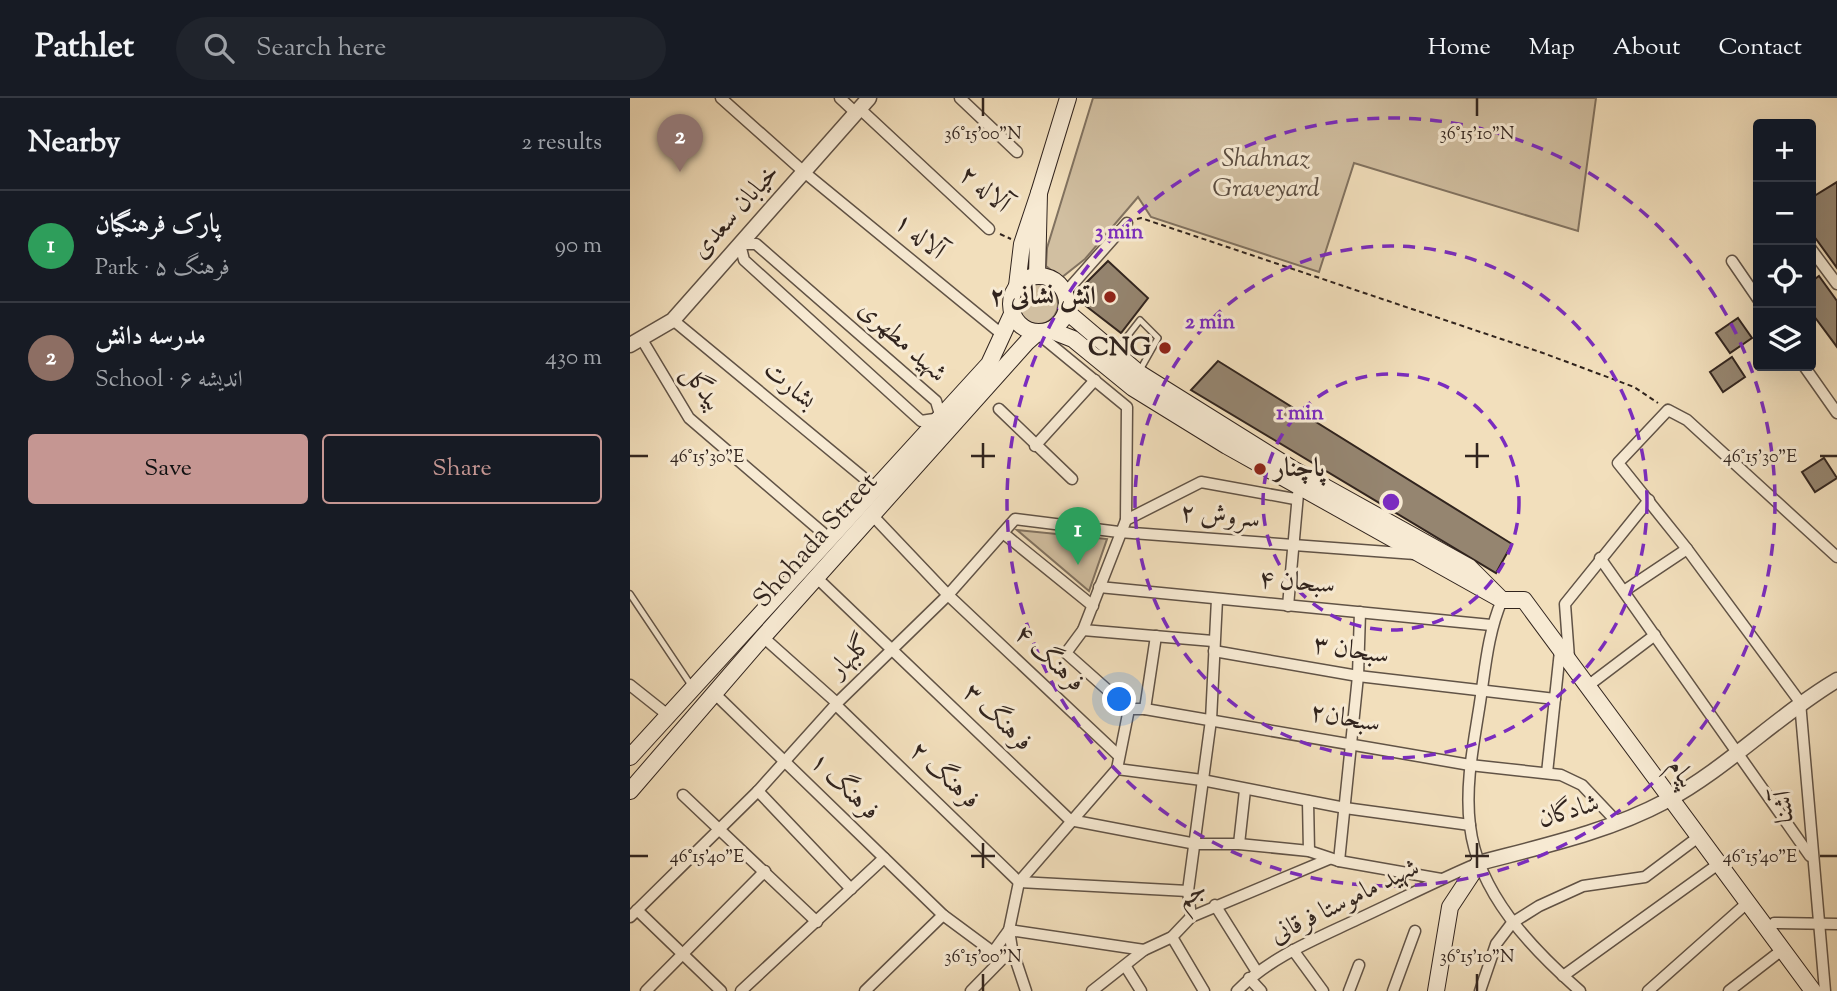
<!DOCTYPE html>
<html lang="en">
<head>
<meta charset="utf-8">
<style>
  body { margin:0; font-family:"Sorts Mill Goudy",Amiri,serif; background:#20242c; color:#f1f3f6 }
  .controls { position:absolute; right:21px; top:21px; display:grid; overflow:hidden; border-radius:7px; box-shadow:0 7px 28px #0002 }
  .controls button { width:63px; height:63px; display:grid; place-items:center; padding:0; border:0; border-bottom:2px solid #363941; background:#171b24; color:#f1f3f6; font:35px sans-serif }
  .you { position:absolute; left:490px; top:602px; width:24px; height:24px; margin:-18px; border:5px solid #fff; border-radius:50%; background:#1a73e8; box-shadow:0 0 0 10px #1a73e833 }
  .badge { display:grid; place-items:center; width:46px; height:46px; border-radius:50%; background:#c59692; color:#fff; font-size:23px; font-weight:700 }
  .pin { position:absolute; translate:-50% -58px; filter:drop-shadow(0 2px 4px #0008) }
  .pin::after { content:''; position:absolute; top:37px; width:24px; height:21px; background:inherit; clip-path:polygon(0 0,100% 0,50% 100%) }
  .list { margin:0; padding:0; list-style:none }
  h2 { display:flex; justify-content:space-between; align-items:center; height:91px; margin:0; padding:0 28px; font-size:30px }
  h2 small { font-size:23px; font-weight:400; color:#9ea1a6 }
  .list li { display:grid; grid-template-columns:46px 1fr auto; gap:21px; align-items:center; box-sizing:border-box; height:112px; padding:0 28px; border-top:2px solid #363941 }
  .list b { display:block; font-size:26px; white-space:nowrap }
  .list p { margin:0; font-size:23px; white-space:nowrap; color:#9ea1a6 }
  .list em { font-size:23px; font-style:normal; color:#9ea1a6 }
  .actions { display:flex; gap:14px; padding:21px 28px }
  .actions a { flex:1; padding:16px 0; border:2px solid #c59692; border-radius:7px; text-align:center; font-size:24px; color:#c59692 }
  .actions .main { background:#c59692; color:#111 }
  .icon { flex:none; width:38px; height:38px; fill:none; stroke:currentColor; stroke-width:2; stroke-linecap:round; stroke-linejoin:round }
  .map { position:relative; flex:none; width:1207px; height:893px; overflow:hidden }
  header { display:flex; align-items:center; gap:42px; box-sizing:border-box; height:98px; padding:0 35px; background:#171b24; border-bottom:2px solid #363941 }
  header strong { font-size:33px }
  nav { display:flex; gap:38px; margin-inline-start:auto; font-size:24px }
  .search { width:490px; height:63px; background:#20242c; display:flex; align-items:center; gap:18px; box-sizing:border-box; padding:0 24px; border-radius:38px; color:#9ea1a6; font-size:26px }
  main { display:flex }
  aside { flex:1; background:#171b24 }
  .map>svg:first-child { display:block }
</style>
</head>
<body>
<header>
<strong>Pathlet</strong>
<div class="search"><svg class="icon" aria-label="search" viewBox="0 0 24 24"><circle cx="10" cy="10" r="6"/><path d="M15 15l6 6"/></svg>Search here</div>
<nav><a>Home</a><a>Map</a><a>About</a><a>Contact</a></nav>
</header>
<main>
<aside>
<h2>Nearby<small>2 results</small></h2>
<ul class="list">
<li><span class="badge" style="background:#2e9e5b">1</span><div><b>پارک فرهنگیان</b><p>Park · فرهنگ ۵</p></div><em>90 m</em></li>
<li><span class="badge" style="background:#8d6e63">2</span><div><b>مدرسه دانش</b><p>School · اندیشه ۶</p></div><em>430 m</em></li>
</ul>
<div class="actions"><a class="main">Save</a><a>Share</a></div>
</aside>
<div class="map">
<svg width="1207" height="893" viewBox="0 0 1207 893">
  <rect width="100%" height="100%" fill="#f2dfbc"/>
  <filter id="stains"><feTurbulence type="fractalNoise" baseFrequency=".00286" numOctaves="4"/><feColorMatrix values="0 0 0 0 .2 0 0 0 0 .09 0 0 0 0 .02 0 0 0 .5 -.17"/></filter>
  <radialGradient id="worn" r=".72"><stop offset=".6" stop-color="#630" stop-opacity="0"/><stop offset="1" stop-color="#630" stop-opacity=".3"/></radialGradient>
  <g fill="#d1bfa1" stroke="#817260" stroke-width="2">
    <polygon points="463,0 966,0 948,133 724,65 689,174 521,119 508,99 455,161 431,180 416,168 417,150"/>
    <circle cx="408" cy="206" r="20"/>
    <polygon points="387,432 477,441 459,493"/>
  </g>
  <g fill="#958570" stroke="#31241e" stroke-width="2">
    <polygon points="1207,84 1207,170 1181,134 1181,100"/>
    <polygon points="478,163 518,200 491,235 443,198"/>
    <polygon points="1189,178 1207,203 1207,249 1181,214 1181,184"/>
    <polygon points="1108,220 1122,240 1100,255 1086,235"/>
    <polygon points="1102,259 1115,279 1093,294 1080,274"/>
    <polygon points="588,263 882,446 866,475 561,292"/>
    <polygon points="1194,360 1207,380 1185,394 1172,374"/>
  </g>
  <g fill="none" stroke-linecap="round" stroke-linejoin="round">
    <defs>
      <g id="service">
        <polyline points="485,254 510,222 528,240 510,272"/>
        <polyline points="0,496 61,587"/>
      </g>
      <g id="minor">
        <polyline points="91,0 174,74 374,238"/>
        <polyline points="210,0 225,14"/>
        <polyline points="330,0 387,54"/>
        <polyline points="229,10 359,131"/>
        <polygon points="110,146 126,146 306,303 311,320 291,323 114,162"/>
        <polyline points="1181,151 1207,186"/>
        <polyline points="1102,163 1128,201"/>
        <polyline points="435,195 497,125"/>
        <polyline points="43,222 246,390"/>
        <polyline points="407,235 497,309 496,422"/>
        <polyline points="11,240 59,320 200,441"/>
        <polyline points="1174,268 1207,315"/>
        <polyline points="369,311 442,381"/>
        <polyline points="405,348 465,282"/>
        <polyline points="665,401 571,384 496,422 453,532 436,555 499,611 515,611 840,667 931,677 952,687 988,725"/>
        <polyline points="243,418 318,497 488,657"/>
        <polyline points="373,435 463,508"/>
        <polyline points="970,460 1180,758"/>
        <polyline points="188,481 440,722 566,746 609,746 679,753 709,763 811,781"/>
        <polyline points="469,489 861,527"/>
        <polyline points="994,493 1057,451"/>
        <path d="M 872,502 C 857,537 855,574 849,611 C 843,649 835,689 840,728 C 848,795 901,850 950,893"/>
        <polyline points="658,508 668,396"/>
        <polyline points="453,532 583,543"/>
        <polyline points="133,539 207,605"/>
        <polyline points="584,553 728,578 925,601"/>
        <polyline points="939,560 935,506 1019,402"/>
        <polyline points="0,587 39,618"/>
        <polyline points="959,587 1025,537"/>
        <polyline points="83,594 313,817 363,854 379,832 514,852"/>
        <polyline points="206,607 389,784 558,793"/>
        <polyline points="515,611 526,538"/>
        <polyline points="487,671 572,682 715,710 840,727"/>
        <polyline points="917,675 930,553"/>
        <polyline points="128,693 221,791"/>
        <polyline points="53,697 187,824"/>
        <polyline points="678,703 679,753"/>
        <polyline points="609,746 615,692"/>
        <polyline points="709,763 728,578 730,514"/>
        <polyline points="585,807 627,874"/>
        <polyline points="7,812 91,893"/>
        <polyline points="0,819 128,693 207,605 318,497 385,421 489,434 785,456"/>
        <polyline points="561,819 558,793 581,622 587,501"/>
        <polyline points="1144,825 1207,826"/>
        <polyline points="542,839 574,893"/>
        <polyline points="663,852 693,893"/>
        <polyline points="496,869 511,893"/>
        <polyline points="933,878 1087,767"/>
        <polyline points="619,880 631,893"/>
        <polyline points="16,893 135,773"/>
        <polyline points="111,893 254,760"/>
        <polyline points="235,893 313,817"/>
        <polyline points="341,893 382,851"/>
        <polyline points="396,893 382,851 379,832 389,784 487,671 499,611"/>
        <polyline points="462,893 514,852 542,839 561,819 699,761"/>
        <path d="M 607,893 C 640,859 686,841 728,821 C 767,803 806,783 846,766"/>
        <polyline points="719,893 729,867"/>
        <polyline points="763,893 785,833"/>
        <polyline points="850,893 866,846 882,825 909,808 953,788 1015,779 1067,740"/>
        <polyline points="1018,893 1116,806"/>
        <polyline points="1099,893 1152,852"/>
        <polyline points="1195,893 1170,604 1057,451 988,365 1038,312 1057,322 1207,459"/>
      </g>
      <g id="tertiary">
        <polyline points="0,247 43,222 239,0"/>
        <path d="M 849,765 C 913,748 978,734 1036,703 C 1096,671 1148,617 1207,582"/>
      </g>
      <g id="secondary">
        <polyline points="409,95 438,0"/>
        <circle cx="409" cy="206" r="28"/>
        <polyline points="387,188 392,146 409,95 407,178"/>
        <polyline points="420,232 443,241 503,290 597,348 872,502 839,469 661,370 509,275 436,213"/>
        <polyline points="872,502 894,502 1183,893"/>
        <polyline points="0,659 359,266 382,216"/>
        <polyline points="0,693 133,539 397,244 407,235 415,234"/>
        <polyline points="806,893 820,809 849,765"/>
      </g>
    </defs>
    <use href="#service" stroke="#615346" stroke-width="8"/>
    <use href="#minor" stroke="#615346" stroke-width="13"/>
    <use href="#tertiary" stroke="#615346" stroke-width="17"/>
    <use href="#secondary" stroke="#31241e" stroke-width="18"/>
    <g stroke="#31241e" stroke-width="2" stroke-dasharray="5 3.5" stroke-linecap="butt">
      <polyline points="507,121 511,120 913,255 1004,289 1028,305"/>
      <polyline points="370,136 381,141"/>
    </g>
    <use href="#service" stroke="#f7ead3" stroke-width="5"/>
    <use href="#minor" stroke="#f7ead3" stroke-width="10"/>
    <use href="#tertiary" stroke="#f7ead3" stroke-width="14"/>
    <use href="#secondary" stroke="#f7ead3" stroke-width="16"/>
  </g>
  <path fill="none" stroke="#31241e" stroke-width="2.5" d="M 353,0 L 353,18M 847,0 L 847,18M 353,345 L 353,370M 847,345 L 847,370M 0,358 L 18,358M 341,358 L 365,358M 835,358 L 859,358M 1190,358 L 1207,358M 353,745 L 353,770M 847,745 L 847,770M 0,758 L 18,758M 341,758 L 365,758M 835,758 L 859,758M 1190,758 L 1207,758M 353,876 L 353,893M 847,876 L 847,893"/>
  <g fill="none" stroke="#7b2cbf" stroke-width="3.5" stroke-dasharray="12 9">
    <circle cx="761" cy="404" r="128"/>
    <circle cx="761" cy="404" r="256"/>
    <circle cx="761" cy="404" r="384"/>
  </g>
  <g fill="#8f2418" stroke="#f7ead3" stroke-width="2.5">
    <circle cx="480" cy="199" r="7"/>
    <circle cx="535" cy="250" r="7"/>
    <circle cx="630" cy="371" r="7"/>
  </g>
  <g text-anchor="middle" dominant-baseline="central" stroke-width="6" stroke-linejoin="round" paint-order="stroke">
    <g font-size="26" font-style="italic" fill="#594b3f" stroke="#f7ead3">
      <text x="636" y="61">Shahnaz<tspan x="636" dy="30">Graveyard</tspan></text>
    </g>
    <g font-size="26" fill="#31241e" stroke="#f7ead3">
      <text transform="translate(354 92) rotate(40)">آلاله ۲</text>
      <text transform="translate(106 114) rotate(-48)">خیابان سعدی</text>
      <text transform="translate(289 139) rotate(39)">آلاله ۱</text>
      <text transform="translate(272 244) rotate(42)">شهید مطهری</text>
      <text transform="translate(159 288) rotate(40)">بشارت</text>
      <text transform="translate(71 290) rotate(54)">بیدگل</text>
      <text transform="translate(590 419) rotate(5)">سروش ۲</text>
      <text transform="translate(186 443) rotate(-48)">Shohada Street</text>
      <text transform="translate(667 485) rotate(5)">سبحان ۴</text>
      <text transform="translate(721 553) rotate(9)">سبحان ۳</text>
      <text transform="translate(221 559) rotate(-45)">گلبهار</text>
      <text transform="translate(419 561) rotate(43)">فرهنگ ۴</text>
      <text transform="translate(367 620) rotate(44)">فرهنگ ۳</text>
      <text transform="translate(715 621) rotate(10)">سبحان۲</text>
      <text transform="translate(1051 676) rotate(55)">پیام</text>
      <text transform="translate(314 678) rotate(43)">فرهنگ ۲</text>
      <text transform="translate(214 689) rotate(44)">فرهنگ ۱</text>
      <text transform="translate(1155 709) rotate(-94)">آشنا</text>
      <text transform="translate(939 714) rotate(-16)">شادگان</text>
      <text transform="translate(562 797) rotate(-31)">جم</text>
      <text transform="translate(715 804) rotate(-26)">شهید ماموستا فرقانی</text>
    </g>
    <g font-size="26" font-weight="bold" fill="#31241e" stroke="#f7ead3" text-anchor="end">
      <text x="466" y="199">اتش نشانی ۲</text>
      <text x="521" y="250">CNG</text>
      <text x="644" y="371" text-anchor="start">پاچنار</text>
    </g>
  </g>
  <g font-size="18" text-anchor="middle" fill="#31241e" stroke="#f7ead3" stroke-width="6" stroke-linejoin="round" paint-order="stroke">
    <text x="353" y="41">36°15'00"N</text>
    <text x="847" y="41">36°15'10"N</text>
    <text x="1130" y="364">46°15'30"E</text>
    <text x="77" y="364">46°15'30"E</text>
    <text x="1130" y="764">46°15'40"E</text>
    <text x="77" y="764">46°15'40"E</text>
    <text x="353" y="864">36°15'00"N</text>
    <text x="847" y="864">36°15'10"N</text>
  </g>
  <circle cx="761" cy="404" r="10" fill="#7b2cbf" stroke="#f7ead3" stroke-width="3.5"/>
  <g font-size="21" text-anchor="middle" font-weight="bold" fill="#7b2cbf" stroke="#f7ead3" stroke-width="6" stroke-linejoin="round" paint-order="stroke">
    <text x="489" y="140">3 min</text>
    <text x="580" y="230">2 min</text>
    <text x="670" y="321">1 min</text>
  </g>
  <rect width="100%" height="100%" filter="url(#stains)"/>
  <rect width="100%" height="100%" fill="url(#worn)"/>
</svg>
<div class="controls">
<button>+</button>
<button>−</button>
<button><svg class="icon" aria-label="locate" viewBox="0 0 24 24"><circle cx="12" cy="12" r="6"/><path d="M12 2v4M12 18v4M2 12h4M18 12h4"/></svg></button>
<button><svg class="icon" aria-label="layers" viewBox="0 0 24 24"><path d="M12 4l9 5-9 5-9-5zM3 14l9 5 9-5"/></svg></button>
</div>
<div class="you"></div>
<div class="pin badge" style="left:448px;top:467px;background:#2e9e5b">1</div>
<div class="pin badge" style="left:50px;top:74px;background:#8d6e63">2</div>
</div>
</main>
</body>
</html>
